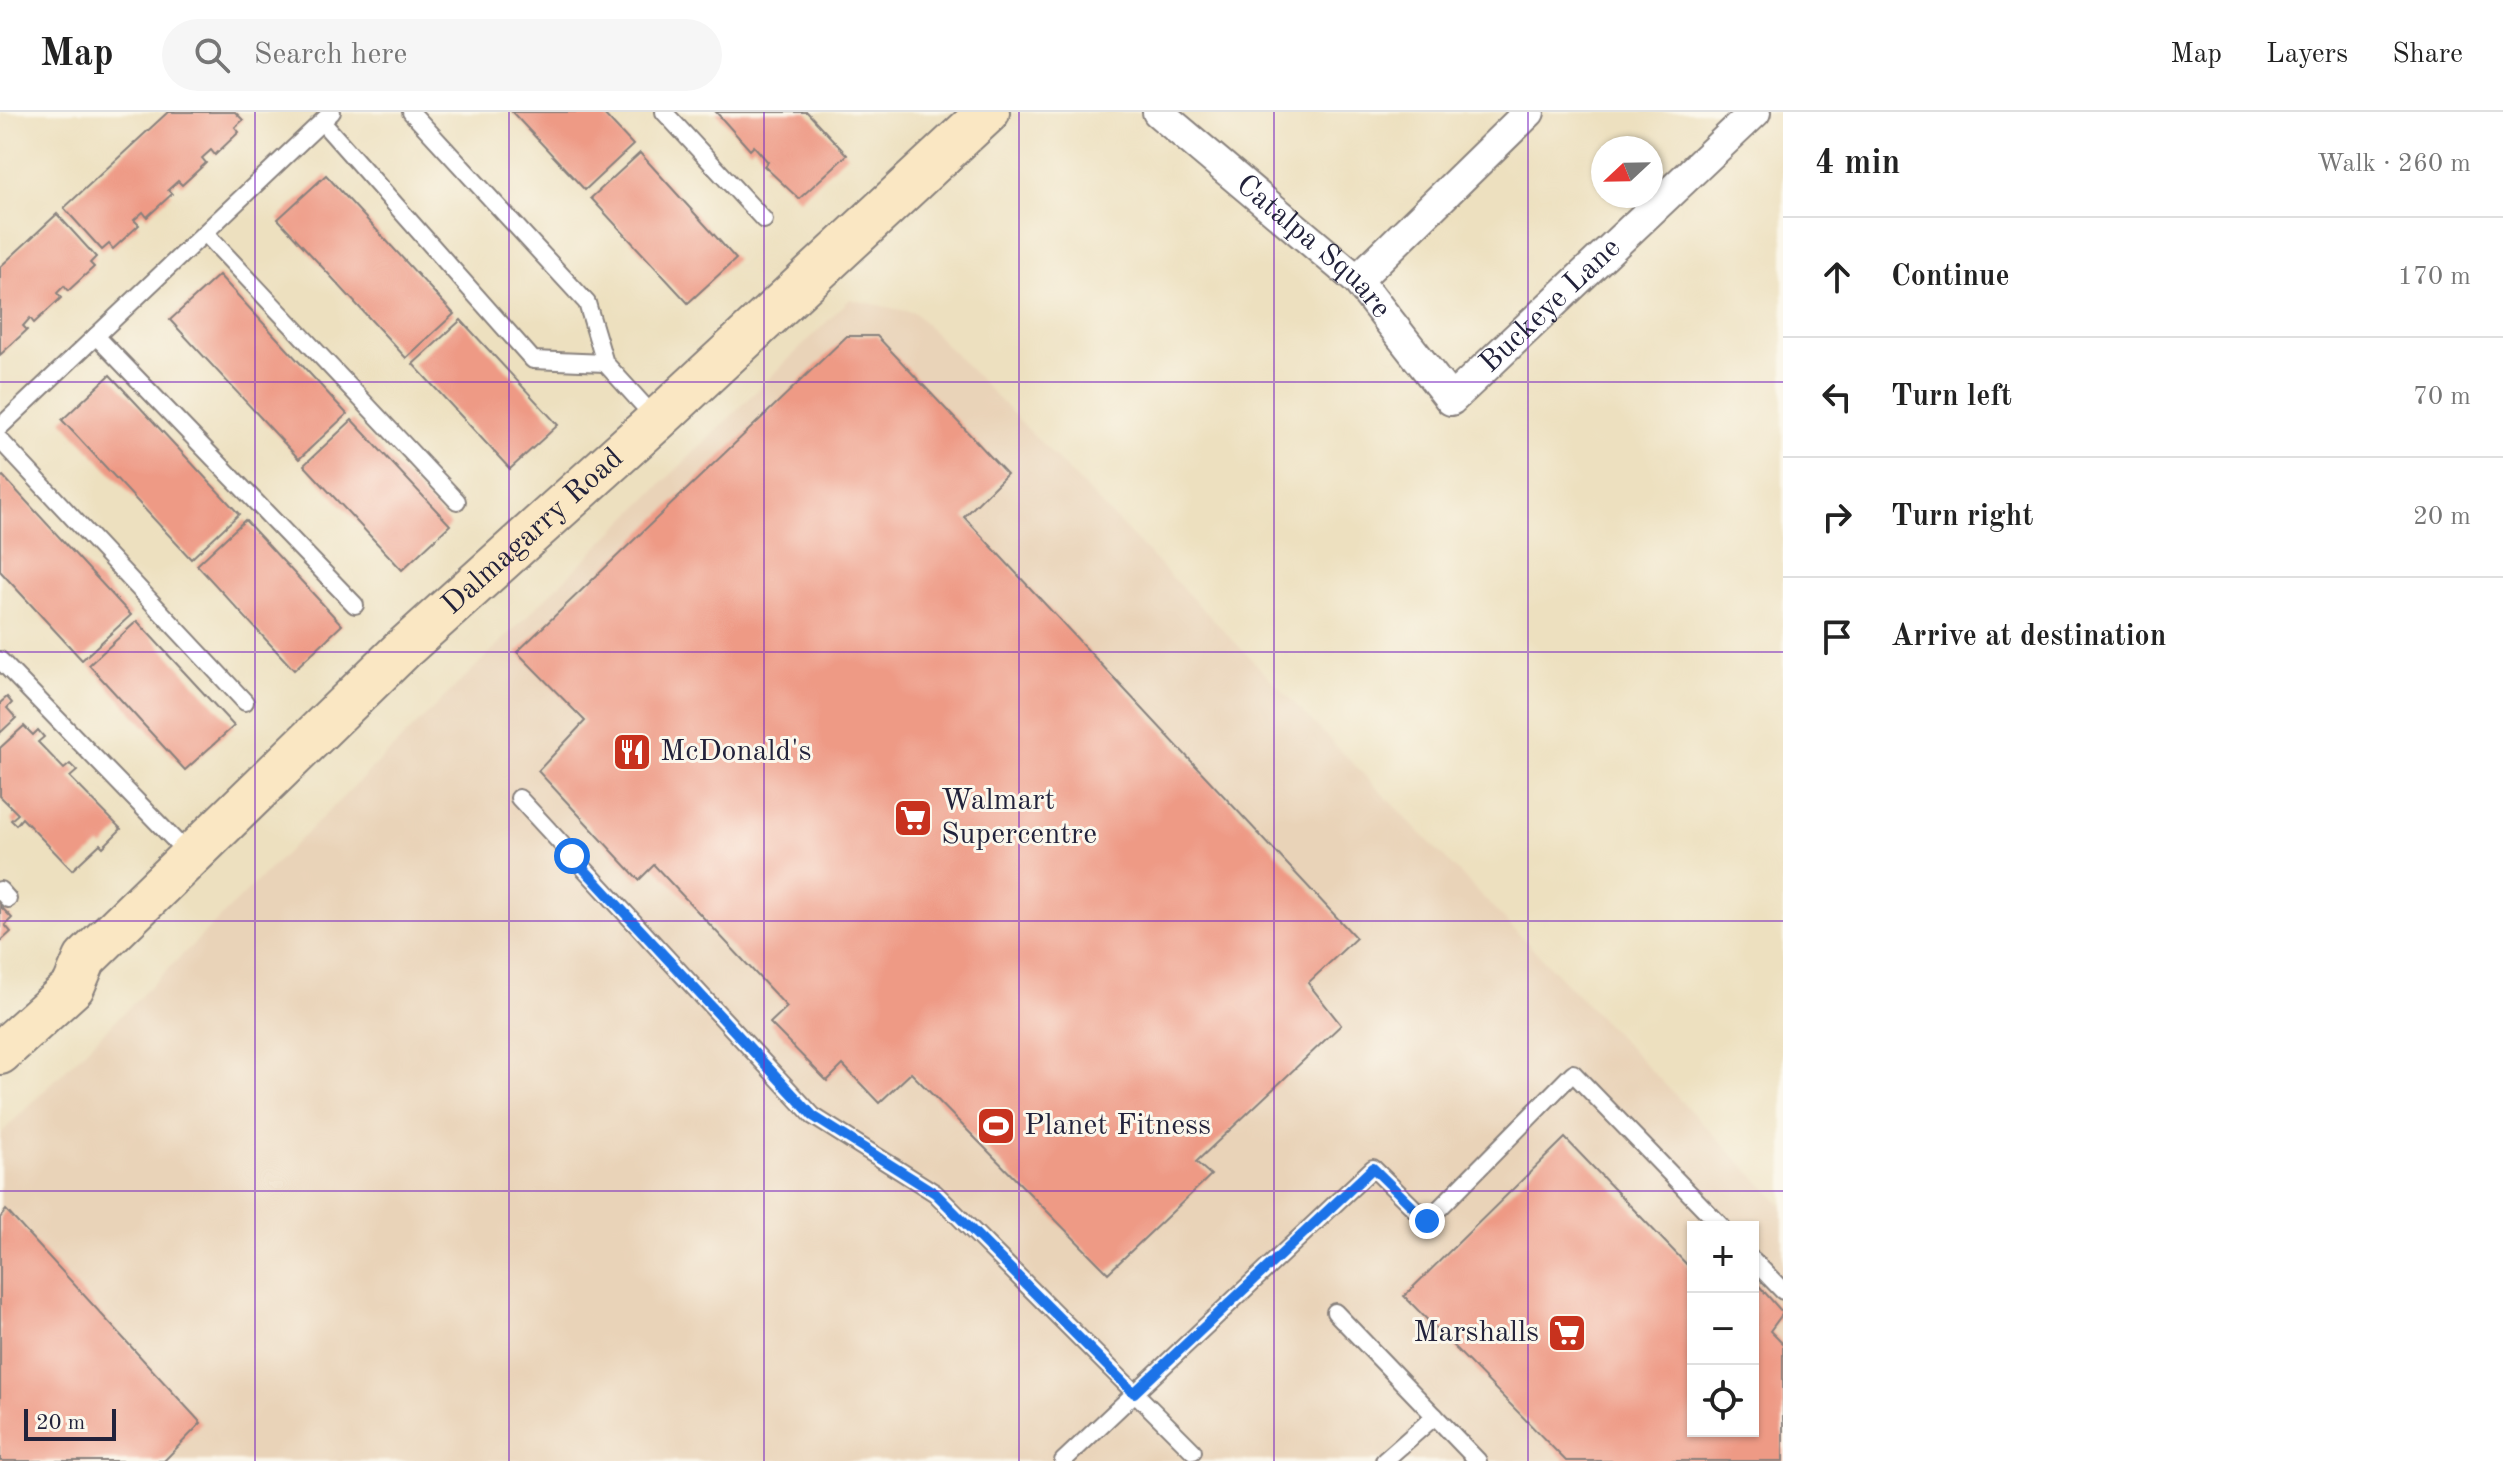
<!DOCTYPE html>
<html lang="en">
<head>
<meta charset="utf-8">
<style>
  body { margin:0; font-family:"Old Standard TT",serif; background:#f6f6f6; color:#222 }
  .controls { position:absolute; right:24px; bottom:24px; display:grid; overflow:hidden; border-radius:0px; box-shadow:0 2px 6px #0004 }
  .controls button { width:72px; height:72px; display:grid; place-items:center; padding:0; border:0; border-bottom:2px solid #e0e0e0; background:#fff; color:#222; font:40px sans-serif }
  .compass { position:absolute; left:1591px; top:24px; width:72px; height:72px; border-radius:50%; background:#fff; box-shadow:0 2px 6px #0004; rotate:248deg }
  .scale { position:absolute; left:24px; bottom:20px; width:92px; box-sizing:border-box; padding-left:8px; border:4px solid #22223b; border-top:0; font-size:22px; line-height:28px; white-space:nowrap; color:#22223b; -webkit-text-stroke:6px #fbf7ec; paint-order:stroke }
  .stop { position:absolute; width:24px; height:24px; margin:-18px; border:6px solid #1a73e8; border-radius:50%; background:#fff }
  .stop.end { background:#1a73e8; border-color:#fff; box-shadow:0 2px 8px #0008 }
  .list { margin:0; padding:0; list-style:none }
  h2 { display:flex; justify-content:space-between; align-items:center; height:104px; margin:0; padding:0 32px; font-size:34px }
  h2 small { font-size:26px; font-weight:400; color:#767676 }
  .list li { display:grid; grid-template-columns:52px 1fr auto; gap:24px; align-items:center; box-sizing:border-box; height:120px; padding:0 32px; border-top:2px solid #e0e0e0 }
  .list b { display:block; font-size:30px; white-space:nowrap }
  .list em { font-size:26px; font-style:normal; color:#767676 }
  .icon { flex:none; width:44px; height:44px; fill:none; stroke:currentColor; stroke-width:2; stroke-linecap:round; stroke-linejoin:round }
  .map { position:relative; flex:none; width:1783px; height:1349px; overflow:hidden }
  header { display:flex; align-items:center; gap:48px; box-sizing:border-box; height:112px; padding:0 40px; background:#fff; border-bottom:2px solid #e0e0e0 }
  header strong { font-size:38px }
  nav { display:flex; gap:44px; margin-inline-start:auto; font-size:28px }
  .search { width:560px; height:72px; background:#f6f6f6; display:flex; align-items:center; gap:20px; box-sizing:border-box; padding:0 28px; border-radius:44px; color:#767676; font-size:30px }
  main { display:flex }
  aside { flex:1; background:#fff }
  .map>svg:first-child { display:block }
</style>
</head>
<body>
<header>
<strong>Map</strong>
<div class="search"><svg class="icon" aria-label="search" viewBox="0 0 24 24"><circle cx="10" cy="10" r="6"/><path d="M15 15l6 6"/></svg>Search here</div>
<nav><a>Map</a><a>Layers</a><a>Share</a></nav>
</header>
<main>
<div class="map">
<svg width="1783" height="1349" viewBox="0 0 1783 1349">
  <rect width="100%" height="100%" fill="#fbf7ec"/>
  <filter id="ink" filterUnits="userSpaceOnUse"><feTurbulence type="fractalNoise" baseFrequency=".0125" numOctaves="2"/><feDisplacementMap in="SourceGraphic" scale="16" xChannelSelector="R" yChannelSelector="G"/><feConvolveMatrix kernelMatrix="1 2 1 2 8 2 1 2 1" color-interpolation-filters="sRGB"/></filter>
  <filter id="wash" filterUnits="userSpaceOnUse"><feTurbulence type="fractalNoise" baseFrequency=".006" numOctaves="4" result="noise"/><feDisplacementMap in="SourceGraphic" scale="32" xChannelSelector="R" yChannelSelector="G"/><feGaussianBlur stdDeviation="1.8" result="paint"/><feColorMatrix in="noise" values="0 0 0 0 0 0 0 0 0 0 0 0 0 0 0 0 0 1.4 0 .05"/><feComposite in="paint" operator="in"/></filter>
  <g filter="url(#wash)">
    <rect width="100%" height="100%" fill="#ede0bf"/>
    <path fill="#e9d3b8" fill-rule="evenodd" d="M 850,187 L 915,201 L 1783,1094 L 1783,1349 L 0,1349 L 0,1022 ZM 1693,1115 L 1753,1115 L 1753,1319 L 1693,1319 Z"/>
    <g id="blocks">
      <g fill="#ee9a85">
        <polygon points="168,0 235,0 243,8 235,15 239,20 215,43 211,38 202,46 206,51 182,73 178,69 168,78 172,82 147,105 143,100 134,108 139,113 113,137 109,132 102,138 64,96"/>
        <polygon points="512,0 602,0 633,33 585,78"/>
        <polygon points="716,0 807,0 847,43 799,87 764,54 768,50 754,34 750,38"/>
        <polygon points="640,41 736,147 688,191 591,86"/>
        <polygon points="326,63 454,202 406,246 278,107"/>
        <polygon points="57,102 96,145 90,151 94,155 68,179 64,174 57,181 61,186 34,211 30,206 23,214 27,218 0,243 0,155"/>
        <polygon points="219,163 347,302 299,347 170,208"/>
        <polygon points="461,208 558,313 510,357 413,252"/>
        <polygon points="847,224 877,224 1007,362 964,405 1356,826 1308,871 1341,913 1196,1050 1211,1063 1108,1161 911,961 879,991 843,953 827,969 770,911 787,895 654,753 639,768 538,659 585,609 517,540"/>
        <polygon points="110,263 239,402 191,447 62,308"/>
        <polygon points="352,308 450,413 402,458 304,353"/>
        <polygon points="3,364 131,503 82,548 0,459 0,366"/>
        <polygon points="245,408 342,513 294,558 197,453"/>
        <polygon points="137,509 234,614 185,658 89,553"/>
        <polygon points="7,585 12,591 7,596 16,606 0,621 0,591"/>
        <polygon points="24,614 33,623 38,618 44,625 38,630 64,657 70,652 77,659 70,665 121,717 103,735 100,732 72,758 22,706 16,713 11,708 18,702 0,684 0,636"/>
        <polygon points="0,794 12,806 5,813 11,820 0,830"/>
        <polygon points="1565,1026 1693,1159 1693,1319 1753,1319 1753,1167 1783,1201 1770,1219 1783,1232 1783,1349 1566,1349 1404,1184"/>
        <polygon points="6,1098 201,1311 164,1349 0,1349 0,1106"/>
      </g>
    </g>
  </g>
  <g filter="url(#ink)">
    <use href="#blocks" fill-opacity="0" stroke="#88817d" stroke-width="2"/>
    <g fill="none" stroke-linecap="round" stroke-linejoin="round">
      <defs>
        <g id="lane">
          <polyline points="411,0 587,191 605,251 656,307"/>
          <polyline points="664,0 764,108"/>
          <polyline points="322,10 533,248 605,251"/>
          <polyline points="205,121 457,389"/>
          <polyline points="96,224 355,493"/>
          <polyline points="0,315 332,0"/>
          <polyline points="0,328 245,590"/>
          <polyline points="0,548 189,743"/>
          <polyline points="519,686 813,1004 935,1081 1193,1339"/>
          <polyline points="0,778 8,787"/>
          <polyline points="1753,1148 1783,1179"/>
          <polyline points="1335,1200 1478,1349"/>
          <polyline points="1063,1349 1373,1056 1427,1109 1573,961 1722,1115"/>
          <polyline points="1384,1349 1435,1304"/>
        </g>
        <g id="street">
          <path id="s1" d="M 1158,0 L 1357,168 L 1451,288 L 1755,0"/>
          <polyline points="1357,168 1529,0"/>
        </g>
        <g id="secondary">
          <path id="s2" d="M 0,941 L 73,875 L 85,847 L 402,538 L 657,308 L 988,0"/>
        </g>
      </defs>
      <use href="#lane" stroke="#88817d" stroke-width="20"/>
      <use href="#street" stroke="#88817d" stroke-width="34"/>
      <use href="#secondary" stroke="#88817d" stroke-width="46"/>
      <use href="#lane" stroke="#fff" stroke-width="16"/>
      <use href="#street" stroke="#fff" stroke-width="30"/>
      <use href="#secondary" stroke="#fae7c3" stroke-width="42"/>
    </g>
  </g>
  <g fill="none" stroke-linecap="round" stroke-linejoin="round" filter="url(#ink)">
    <polyline stroke="#1a73e8" stroke-width="10" points="572,744 813,1004 935,1081 1134,1281 1373,1056 1427,1109"/>
  </g>
  <path fill="none" stroke="#7b2cbf" stroke-width="2" stroke-opacity="0.55" d="M 255,0 L 255,1349M 509,0 L 509,1349M 764,0 L 764,1349M 1019,0 L 1019,1349M 1274,0 L 1274,1349M 1528,0 L 1528,1349M 0,270 L 1783,270M 0,540 L 1783,540M 0,809 L 1783,809M 0,1079 L 1783,1079"/>
  <defs>
    <symbol id="restaurant-square" viewBox="-11 -11 22 22"><rect x="-9" y="-9" width="18" height="18" rx="4" fill="#c8321e" stroke="#fbf7ec"/><path d="M-5-6h1v4h1v-4h1v4h1v-4h1v5L-1.5 .5V6h-2V.5L-5-1ZM5-6V6H3V1.5H1.5Q1.5-4 5-6Z" fill="#fff"/></symbol>
    <symbol id="supermarket-square" viewBox="-11 -11 22 22"><rect x="-9" y="-9" width="18" height="18" rx="4" fill="#c8321e" stroke="#fbf7ec"/><path d="M-6-5.5h2.5l.6 2H6L4.5 2H-2.5L-4.4-4H-6ZM-1.5 3.2a1.3 1.3 0 1 0 .1 0ZM3 3.2a1.3 1.3 0 1 0 .1 0Z" fill="#fff"/></symbol>
    <symbol id="stadium-square" viewBox="-11 -11 22 22"><rect x="-9" y="-9" width="18" height="18" rx="4" fill="#c8321e" stroke="#fbf7ec"/><path d="M0-5a6.5 5 0 1 0 0 10a6.5 5 0 1 0 0-10ZM-3.5-1.8h7v3.6h-7Z" fill="#fff"/></symbol>
  </defs>
  <g fill-rule="evenodd">
    <use href="#restaurant-square" x="610" y="618" width="44" height="44"/>
    <use href="#supermarket-square" x="891" y="684" width="44" height="44"/>
    <use href="#stadium-square" x="974" y="992" width="44" height="44"/>
    <use href="#supermarket-square" x="1545" y="1199" width="44" height="44"/>
  </g>
  <g text-anchor="middle" dominant-baseline="central" stroke-width="6" stroke-linejoin="round" paint-order="stroke">
    <g font-size="30" fill="#22223b" stroke="#fbf7ec">
      <text stroke="none"><textPath href="#s1" startOffset="206">Catalpa Square</textPath></text>
      <text stroke="none"><textPath href="#s1" startOffset="550">Buckeye Lane</textPath></text>
      <text stroke="none"><textPath href="#s2" startOffset="748">Dalmagarry Road</textPath></text>
    </g>
    <g font-size="30" fill="#22223b" stroke="#fbf7ec" text-anchor="start">
      <text x="660" y="640">McDonald's</text>
      <text x="941" y="689">Walmart<tspan x="941" dy="34">Supercentre</tspan></text>
      <text x="1024" y="1014">Planet Fitness</text>
      <text x="1539" y="1221" text-anchor="end">Marshalls</text>
    </g>
  </g>
</svg>
<div class="controls">
<button>+</button>
<button>−</button>
<button><svg class="icon" aria-label="locate" viewBox="0 0 24 24"><circle cx="12" cy="12" r="6"/><path d="M12 2v4M12 18v4M2 12h4M18 12h4"/></svg></button>
</div>
<svg class="compass" viewBox="-18 -18 36 36"><path d="M0-13l5 13h-10z" fill="#e53935"/><path d="M0 13l5-13h-10z" fill="#767676"/></svg>
<div class="scale">20 m</div>
<div class="stop" style="left:572px;top:744px"></div>
<div class="stop end" style="left:1427px;top:1109px"></div>
</div>
<aside>
<h2>4 min<small>Walk · 260 m</small></h2>
<ul class="list">
<li><svg class="icon" aria-label="ahead" viewBox="0 0 24 24"><path d="M12 20V5M6 11l6-6 6 6"/></svg><div><b>Continue</b></div><em>170 m</em></li>
<li><svg class="icon" aria-label="left" viewBox="0 0 24 24"><path d="M17 20v-9H6M10 6l-5 5 5 5"/></svg><div><b>Turn left</b></div><em>70 m</em></li>
<li><svg class="icon" aria-label="right" viewBox="0 0 24 24"><path d="M7 20v-9h11M14 6l5 5-5 5"/></svg><div><b>Turn right</b></div><em>20 m</em></li>
<li><svg class="icon" aria-label="arrive" viewBox="0 0 24 24"><path d="M6 21V4h12l-3 4 3 4H6"/></svg><div><b>Arrive at destination</b></div></li>
</ul>
</aside>
</main>
</body>
</html>
